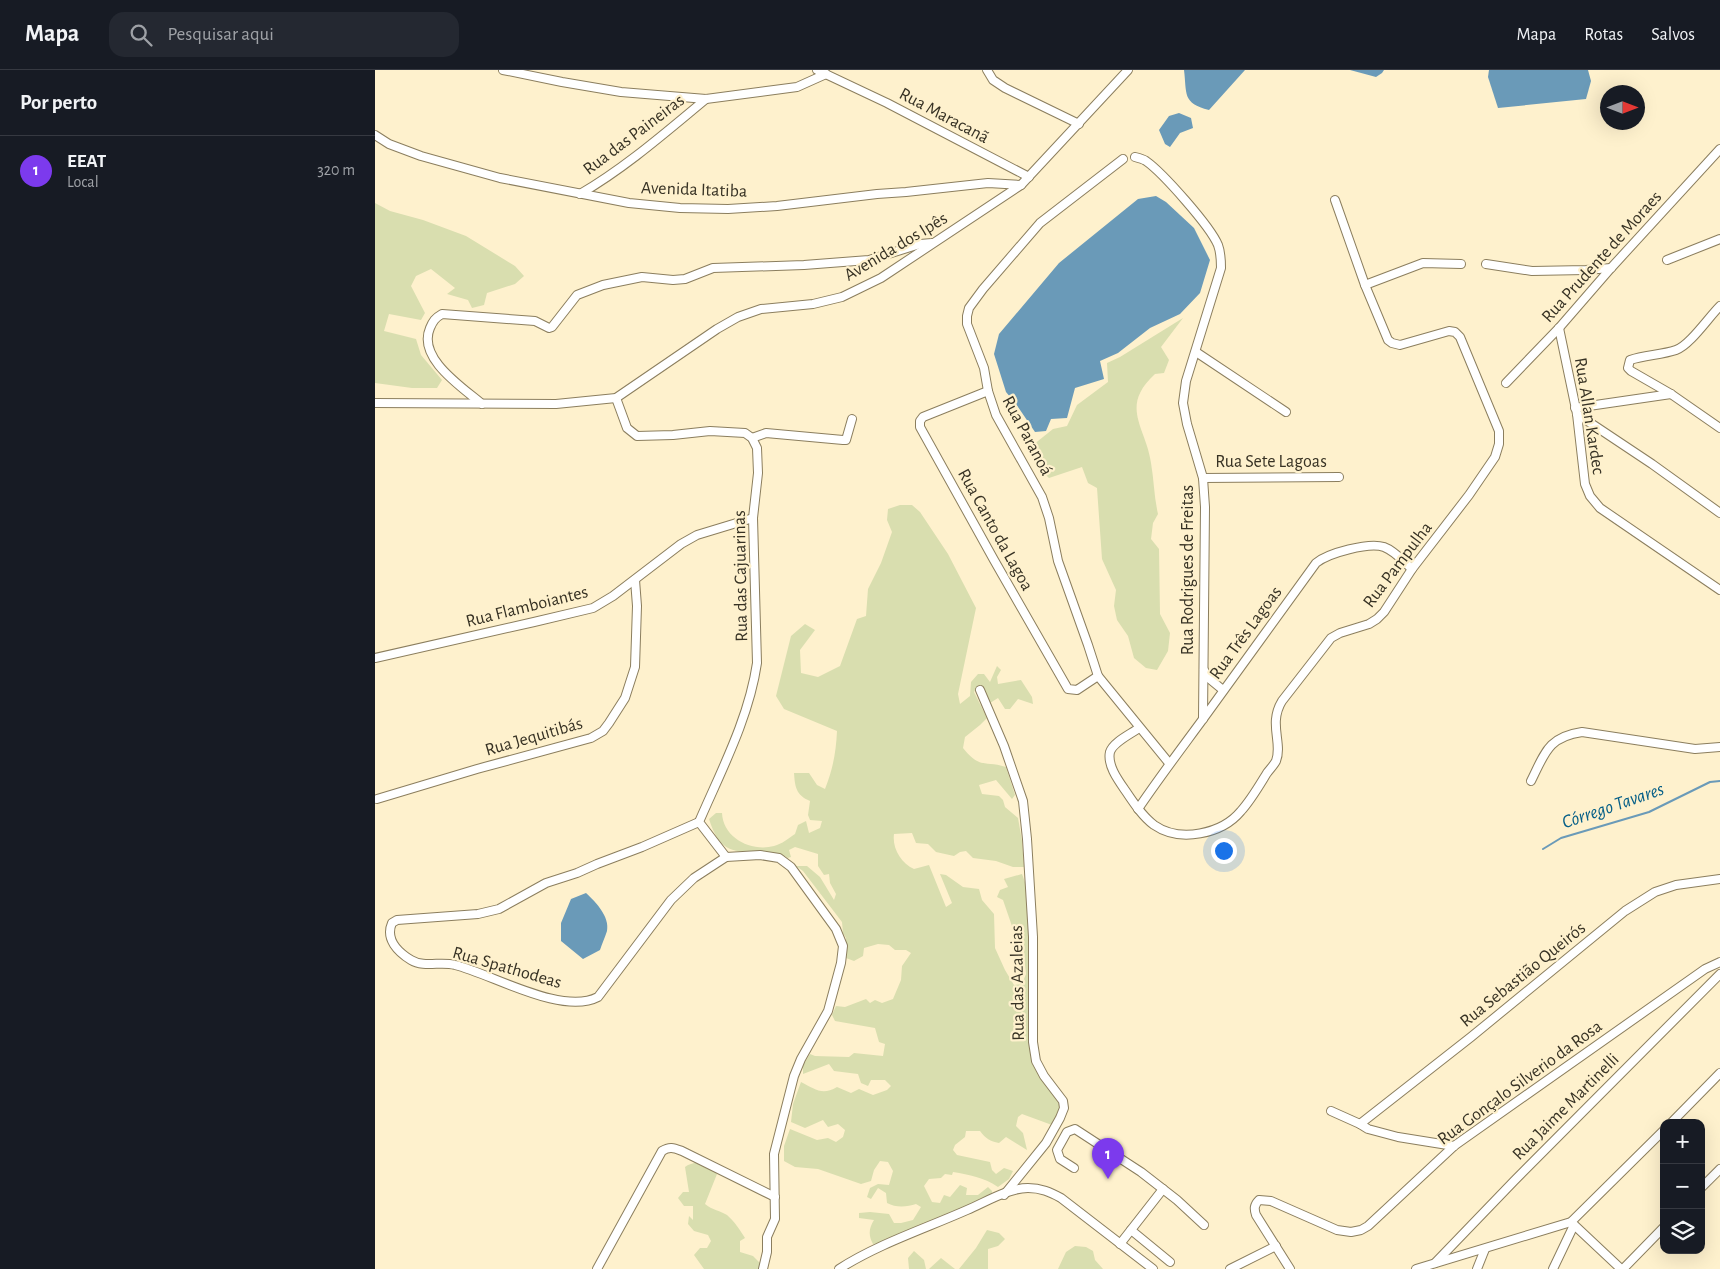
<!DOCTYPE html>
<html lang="pt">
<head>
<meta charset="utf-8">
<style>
  body { margin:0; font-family:"Alegreya Sans",sans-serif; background:#242831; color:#f1f3f6 }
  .controls { position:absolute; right:15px; bottom:15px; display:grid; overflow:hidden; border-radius:10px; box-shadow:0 5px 20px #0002 }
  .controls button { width:45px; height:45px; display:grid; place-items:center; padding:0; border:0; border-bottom:1px solid #363941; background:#171b24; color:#f1f3f6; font:25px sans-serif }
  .compass { position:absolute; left:1225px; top:15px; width:45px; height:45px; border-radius:50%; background:#171b24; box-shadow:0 5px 20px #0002; rotate:90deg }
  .you { position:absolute; left:848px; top:780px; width:18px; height:18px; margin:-12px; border:4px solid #fff; border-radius:50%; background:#1a73e8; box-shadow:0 0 0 8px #1a73e833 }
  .badge { display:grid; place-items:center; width:32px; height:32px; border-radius:50%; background:#7c3aed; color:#fff; font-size:16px; font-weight:700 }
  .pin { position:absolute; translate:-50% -41px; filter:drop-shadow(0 1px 2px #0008) }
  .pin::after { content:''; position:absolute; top:26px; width:18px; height:15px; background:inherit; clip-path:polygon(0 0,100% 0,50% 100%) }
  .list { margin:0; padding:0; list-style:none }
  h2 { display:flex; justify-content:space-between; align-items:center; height:65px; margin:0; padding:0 20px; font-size:21px }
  h2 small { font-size:16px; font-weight:400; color:#9ea1a6 }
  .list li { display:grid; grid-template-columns:32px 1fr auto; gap:15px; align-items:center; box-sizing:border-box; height:70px; padding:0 20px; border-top:1px solid #363941 }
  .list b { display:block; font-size:19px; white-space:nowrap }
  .list p { margin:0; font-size:16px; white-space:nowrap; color:#9ea1a6 }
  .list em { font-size:16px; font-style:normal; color:#9ea1a6 }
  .icon { flex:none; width:28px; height:28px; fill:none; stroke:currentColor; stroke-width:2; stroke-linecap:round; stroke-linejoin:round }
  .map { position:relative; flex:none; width:1345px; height:1199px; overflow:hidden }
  header { display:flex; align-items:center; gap:30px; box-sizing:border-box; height:70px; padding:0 25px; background:#171b24; border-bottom:1px solid #363941 }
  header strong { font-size:24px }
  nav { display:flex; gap:28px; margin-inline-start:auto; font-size:18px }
  .search { width:350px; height:45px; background:#242831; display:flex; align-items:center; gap:12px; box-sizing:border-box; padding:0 18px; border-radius:15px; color:#9ea1a6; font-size:19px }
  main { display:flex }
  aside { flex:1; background:#171b24 }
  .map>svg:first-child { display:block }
</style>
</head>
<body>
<header>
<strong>Mapa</strong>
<div class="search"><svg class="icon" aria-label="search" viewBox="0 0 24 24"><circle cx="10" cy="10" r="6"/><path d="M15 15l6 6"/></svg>Pesquisar aqui</div>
<nav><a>Mapa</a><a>Rotas</a><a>Salvos</a></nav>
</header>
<main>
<aside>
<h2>Por perto<small></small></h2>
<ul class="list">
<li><span class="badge">1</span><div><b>EEAT</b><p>Local</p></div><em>320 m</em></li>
</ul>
</aside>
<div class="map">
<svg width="1345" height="1199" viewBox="0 0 1345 1199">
  <rect width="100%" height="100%" fill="#fef1cd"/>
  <g fill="#d9deaf">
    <polygon points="0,133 15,141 48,150 91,166 140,196 149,206 140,214 112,223 109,235 97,238 93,230 72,224 80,218 56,199 41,206 36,216 50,243 46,250 14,244 9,261 41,269 46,285 67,310 62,318 37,318 0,313"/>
    <path d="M 808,248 L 786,277 L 794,290 L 789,303 L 780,304 C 744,337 771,357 776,393 C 779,410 779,427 783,444 L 778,453 L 776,469 L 784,479 L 785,544 L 795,563 L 793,581 L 782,600 L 771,598 L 759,588 L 753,566 L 742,550 L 739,536 L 741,520 L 727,489 L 722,418 L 713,413 L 707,397 L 674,408 C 664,399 659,389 658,375 L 678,359 L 692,356 L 702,335 L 733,312 L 732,293 L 745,287 Z"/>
    <path d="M 525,435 L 537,435 L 545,442 L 573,484 L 601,538 L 583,624 L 585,634 L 595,626 L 596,612 L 603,604 L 609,604 L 615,612 L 622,596 L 626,600 L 622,607 L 623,614 L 646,610 L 657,627 L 658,634 L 643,629 L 635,639 L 630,639 L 623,628 L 615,633 L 609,621 L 602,617 L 599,622 L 612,648 L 605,655 L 590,667 L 588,678 C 606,700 610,690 631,697 L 640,725 L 637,729 L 621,710 L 604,715 L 607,724 L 624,726 L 628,730 L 630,737 L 643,748 L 647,771 L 649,797 L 638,797 L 621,791 L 598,788 L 591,781 L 585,782 L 579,786 L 561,782 L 553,774 L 541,773 L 537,763 L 519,764 C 517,778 526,793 539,799 L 554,795 L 571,837 L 577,833 L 565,804 L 571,805 L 588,817 L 604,819 L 607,830 L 619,844 L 620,878 L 630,900 L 639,915 L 647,914 L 651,904 L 648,876 L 639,862 L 628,830 L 622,827 L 625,820 L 633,817 L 629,809 L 647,804 L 651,815 L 656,905 L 654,956 L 656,983 L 666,1008 L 677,1021 L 685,1036 L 681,1051 L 677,1055 L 647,1044 L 643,1047 L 641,1056 L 648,1063 L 652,1080 L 631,1067 L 624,1073 C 615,1071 611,1069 605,1061 L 591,1061 L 590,1067 L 580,1075 L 578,1080 L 582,1085 L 615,1092 L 617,1100 L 621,1104 L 629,1098 L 638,1101 L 634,1109 L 623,1117 C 608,1107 595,1105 578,1102 L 577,1105 L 570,1104 L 566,1108 L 554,1109 L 549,1116 L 557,1132 L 565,1133 L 569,1125 L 575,1127 L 585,1115 L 592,1118 L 591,1125 L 603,1125 L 613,1117 L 617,1121 L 617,1126 L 541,1158 L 537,1158 L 506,1173 L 498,1174 C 493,1165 494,1158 499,1150 L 484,1148 L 484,1143 L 495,1142 L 514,1144 L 519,1153 L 526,1153 L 538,1150 L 546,1137 L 541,1134 C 532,1137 521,1138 512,1133 L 511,1123 L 503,1118 L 496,1129 L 492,1127 L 495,1118 L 503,1114 L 514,1115 L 518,1101 L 513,1092 L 505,1091 L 499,1100 L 496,1111 L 486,1114 L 443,1099 L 420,1097 L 409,1091 L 409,1076 L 415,1059 L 442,1070 L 453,1068 L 461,1072 L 468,1067 L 470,1060 L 463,1054 L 453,1057 L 448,1050 L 430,1058 L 416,1052 L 418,1034 L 426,1012 C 440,1019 447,1026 462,1017 L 476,1023 L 484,1019 L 498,1025 L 512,1020 L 516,1016 L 510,1010 L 496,1010 L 493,1016 L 486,1013 L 483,1004 L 459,1001 L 454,994 L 428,1004 L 428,995 L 435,984 L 440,986 L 474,987 L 479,983 L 508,986 L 510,974 L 504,972 L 500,958 L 460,951 L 457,945 L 461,936 L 470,937 L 491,929 L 495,933 L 500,930 L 507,933 L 518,929 L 526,910 L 527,896 L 536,883 L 531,880 L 520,880 L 514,875 L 503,874 L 489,878 L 488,886 L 479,891 L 471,888 L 471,868 L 468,863 L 467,852 L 428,801 L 421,796 L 432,796 L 445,807 L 459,830 L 461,824 L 455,813 L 454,804 L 449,805 L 443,796 L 443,784 L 420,777 L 414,780 L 416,787 L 413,788 C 406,783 400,784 391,783 C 359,782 345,784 334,749 L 341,743 L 347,743 C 348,768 376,782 399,776 C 407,774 414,768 420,764 L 423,755 L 431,751 L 434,763 L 445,758 L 447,751 L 435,750 L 433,745 L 435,731 C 421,725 420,717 419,703 L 434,703 L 442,715 L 450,719 C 458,699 461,682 462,661 L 409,639 L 401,626 L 416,566 L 430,554 L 440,560 L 425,580 L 426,603 L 443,607 L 465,596 L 482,549 L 491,546 L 493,519 L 506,493 L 517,462 L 512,450 L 513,439 Z"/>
    <path d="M 322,1092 L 336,1099 L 342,1104 L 330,1134 C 337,1140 346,1141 352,1145 C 359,1151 365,1160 370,1168 L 365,1171 L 365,1182 L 378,1186 L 385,1193 L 384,1199 L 329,1199 L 319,1185 L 325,1178 L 332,1178 L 336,1171 L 333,1165 L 319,1161 L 313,1154 L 314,1146 L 318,1150 L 318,1136 L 309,1136 L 303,1128 L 308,1122 L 314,1122 L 310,1097 L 313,1095 Z"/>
    <polygon points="612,1160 624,1163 630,1169 623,1176 613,1179 613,1199 584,1199 601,1178"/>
    <polygon points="700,1176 711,1177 718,1181 720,1190 728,1199 683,1199 691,1182"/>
    <polygon points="539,1181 549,1190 551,1199 534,1199 533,1188"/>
    <polygon points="566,1188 580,1199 554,1199"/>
  </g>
  <g fill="#6a9ab8">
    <path d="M 809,0 L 870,0 L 834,40 C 807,33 812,24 809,0 Z"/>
    <polygon points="975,0 1009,0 1007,3 1001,7"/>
    <polygon points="1114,0 1213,0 1216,11 1211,29 1123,38 1113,7"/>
    <polygon points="804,43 816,48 818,58 805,63 795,77 790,74 784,60 794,46"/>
    <polygon points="781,126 791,132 819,158 835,190 825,223 805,244 775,258 743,283 725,291 729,309 700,318 692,348 676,349 671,361 660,362 641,334 631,322 619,284 624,264 684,193 763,129"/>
    <path d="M 211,823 C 221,832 235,847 232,861 C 230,867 227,874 225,880 L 208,889 L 186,871 L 186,853 L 196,829 Z"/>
  </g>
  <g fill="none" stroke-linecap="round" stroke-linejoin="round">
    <polyline stroke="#6a9ab8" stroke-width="2" points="1168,779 1186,768 1274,742 1335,712 1345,711"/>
    <defs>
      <g id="minor">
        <polyline points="128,0 187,12 246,22 331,29 422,17 451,4"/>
        <polyline points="442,0 512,33 654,107"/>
        <polyline points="612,0 618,10 630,18 704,54"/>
        <polyline points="0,65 14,74 46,86 125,108 254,133 305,138 353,139 402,136 502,124 531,122 613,113 646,115"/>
        <path d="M 760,87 C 764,88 768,89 771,91 C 788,103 835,156 843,175 C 846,183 846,189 846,198 L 811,311 L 808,333 L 812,354 L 828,408 L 830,437 L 828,649"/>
        <polyline points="748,89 665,153 608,219 594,238 592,246 592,254 609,298 613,321 621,345 667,427 674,448 683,491 713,575 723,606 794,693"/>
        <path d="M 205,124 C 250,98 291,62 331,29"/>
        <polyline points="1292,190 1345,169"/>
        <polyline points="1111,194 1157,201 1211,200 1236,198"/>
        <polyline points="990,215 1048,193 1086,194"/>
        <path d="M 1345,236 C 1333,248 1315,275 1301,280 C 1286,285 1270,285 1255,290 L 1253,298 L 1256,301 L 1296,324 L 1345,358"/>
        <polyline points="1184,258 1202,344 1210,414 1215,426 1225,438 1345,520"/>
        <polyline points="821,282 911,342"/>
        <polyline points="1131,313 1184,258 1236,198 1345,79"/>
        <polyline points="613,321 548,347 545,351 545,357 619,490 693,619 702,620 723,606"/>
        <path d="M 241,328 L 252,358 L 262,366 L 298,365 L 335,361 L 370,363 L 377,368 L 382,378 L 383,403 L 378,448 L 382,593 C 374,648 346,701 324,752 L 351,787"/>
        <polyline points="0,333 181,334 241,328 342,259 363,247 386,239 438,234 467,227 506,208 646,115 753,0"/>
        <path d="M 107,334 C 87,317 42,288 55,258 C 58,251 60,248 67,244 L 160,251 L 174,258 L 177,257 L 202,225 L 228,215 L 267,207 L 298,210 L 310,209 L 338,198 L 429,195 L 494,190 L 545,174 L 557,173"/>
        <polyline points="1200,338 1296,324"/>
        <polyline points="1202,344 1277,394 1345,443"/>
        <polyline points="377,368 391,363 468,370 471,370 477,349"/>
        <polyline points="828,408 964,407"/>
        <polyline points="0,588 159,552 218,538 238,526 306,474 322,465 378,448"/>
        <polyline points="829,600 831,606 848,620"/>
        <polyline points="605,620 629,676 648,731 652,769 658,867 658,972 661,991 669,1006 688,1031 689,1038 685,1048 671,1073 629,1125"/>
        <path d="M 764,658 C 756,664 738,672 735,682 C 732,695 743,710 750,720 C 758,732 767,746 779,755 C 805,773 847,764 866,741 C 876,730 884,716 892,703 C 895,699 899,695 901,691 C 908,673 893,654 907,631 L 956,568 L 965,563 L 994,554 L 1002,549 L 1009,542 L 1037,499 L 1094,425 L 1120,387 L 1124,374 L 1124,361 L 1085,267 L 1080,262 L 1074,261 L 1025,275 L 1017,273 L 1013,270 L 990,215 L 960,130"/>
        <path d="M 1156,711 C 1170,683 1173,667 1207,662 L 1320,679 L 1345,677"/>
        <polyline points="2,729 102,699 216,668 228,661 234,653 250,628 260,597 262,536 260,510"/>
        <path d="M 763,739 C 784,708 806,679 828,649 C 866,597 903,545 941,493 C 953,483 994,472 1009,477 C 1020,481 1029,492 1037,499"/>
        <path d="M 324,752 L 267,777 L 222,794 L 202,803 L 171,813 L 124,839 L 103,844 L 22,850 L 17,853 C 10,869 23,882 36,890 C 49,898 66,891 80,895 C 117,904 187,946 223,927 L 296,830 L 319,808 L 351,787 L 385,785 L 404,788 L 416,797 L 461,859 L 468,876 L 466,893 L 453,941 L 426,989 L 419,1006 L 399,1084 L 400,1149 L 392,1167 L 392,1182 L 388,1199"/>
        <polyline points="956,1041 985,1054 993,1059 1023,1067 1079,1076"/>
        <polyline points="1296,1053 1345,1003"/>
        <polyline points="985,1054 1096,967 1250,841 1280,822 1301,815 1345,809"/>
        <polyline points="699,1098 685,1089 682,1080 692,1062 700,1059 766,1102 802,1130 829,1155"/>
        <polyline points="1326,1118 1345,1099"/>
        <polyline points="1196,1152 1246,1199"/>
        <polyline points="756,1160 795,1192"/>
        <polyline points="745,1174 788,1119"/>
        <polyline points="1060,1193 1139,1111 1345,904"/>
        <path d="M 222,1199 L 287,1081 C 295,1076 299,1078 307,1081 L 400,1127"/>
        <path d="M 464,1199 C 503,1174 549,1159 592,1140 C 611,1132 633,1118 653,1118 C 666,1118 675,1122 686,1128 L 778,1199"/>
        <polyline points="855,1199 901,1176"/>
        <path d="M 915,1199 L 881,1145 C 879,1139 879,1135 884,1130 L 896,1131 L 962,1160 L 976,1162 L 986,1160 L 993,1156 L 1079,1076 L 1330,899 L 1345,892"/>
        <polyline points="1041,1199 1196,1152 1289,1060"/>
        <polyline points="1102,1199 1110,1179"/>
        <polyline points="1178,1199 1199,1155"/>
        <polyline points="1248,1199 1289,1157"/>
      </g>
    </defs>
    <use href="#minor" stroke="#8b7e5e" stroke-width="10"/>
    <use href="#minor" stroke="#fff" stroke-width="8"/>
  </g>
  <g text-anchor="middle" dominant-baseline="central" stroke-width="4.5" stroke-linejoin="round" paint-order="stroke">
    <g font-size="18" fill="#373224" stroke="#fef1cd">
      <text transform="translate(569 46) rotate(28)">Rua Maracanã</text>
      <text transform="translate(259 65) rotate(-37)">Rua das Paineiras</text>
      <text transform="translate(319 120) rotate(2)">Avenida Itatiba</text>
      <text transform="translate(521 177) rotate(-31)">Avenida dos Ipês</text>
      <text transform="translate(1227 187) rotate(-48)">Rua Prudente de Moraes</text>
      <text transform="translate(1214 346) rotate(81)">Rua Allan Kardec</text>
      <text transform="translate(652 366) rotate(62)">Rua Paranoá</text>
      <text x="896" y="392">Rua Sete Lagoas</text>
      <text transform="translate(620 460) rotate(61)">Rua Canto da Lagoa</text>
      <text transform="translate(1023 495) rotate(-53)">Rua Pampulha</text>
      <text transform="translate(813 500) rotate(-90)">Rua Rodrigues de Freitas</text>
      <text transform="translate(366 506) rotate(-91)">Rua das Cajuarinas</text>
      <text transform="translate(152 537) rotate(-14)">Rua Flamboiantes</text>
      <text transform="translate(871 563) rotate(-54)">Rua Três Lagoas</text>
      <text transform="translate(159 667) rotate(-16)">Rua Jequitibás</text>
      <text transform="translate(132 898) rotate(16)">Rua Spathodeas</text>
      <text transform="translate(1148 905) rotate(-39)">Rua Sebastião Queirós</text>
      <text transform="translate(643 913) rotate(-91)">Rua das Azaleias</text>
      <text transform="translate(1145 1013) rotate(-36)">Rua Gonçalo Silverio da Rosa</text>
      <text transform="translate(1191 1037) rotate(-45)">Rua Jaime Martinelli</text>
    </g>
    <g font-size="19" font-style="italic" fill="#045e87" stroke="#fef1cd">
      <text transform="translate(1238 736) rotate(-19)">Córrego Tavares</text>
    </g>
  </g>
</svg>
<div class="controls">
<button>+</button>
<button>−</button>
<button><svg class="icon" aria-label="layers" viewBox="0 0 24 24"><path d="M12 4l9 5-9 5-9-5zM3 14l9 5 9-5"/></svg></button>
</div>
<svg class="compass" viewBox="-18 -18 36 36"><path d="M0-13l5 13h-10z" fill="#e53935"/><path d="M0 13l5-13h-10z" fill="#9ea1a6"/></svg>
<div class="you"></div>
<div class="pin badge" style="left:733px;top:1109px">1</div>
</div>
</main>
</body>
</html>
